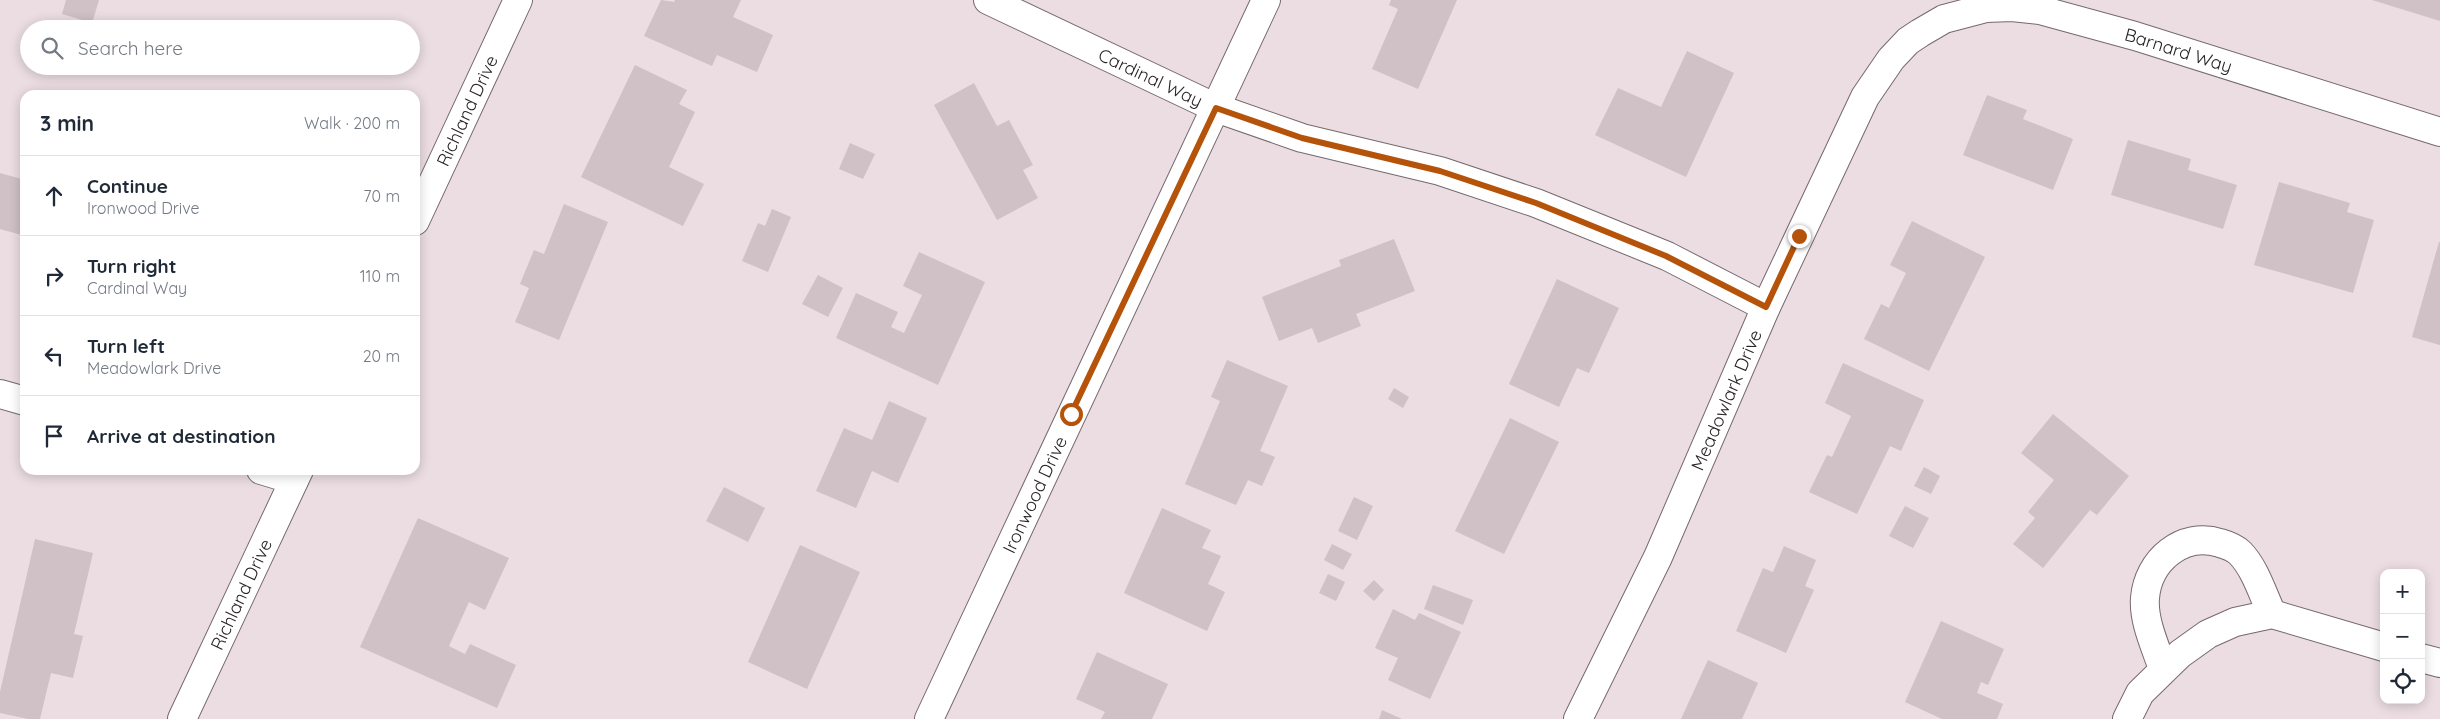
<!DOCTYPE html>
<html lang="en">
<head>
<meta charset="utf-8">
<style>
  body { margin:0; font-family:Quicksand,sans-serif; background:#f2f2f3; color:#1f2937 }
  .controls { position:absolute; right:15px; bottom:15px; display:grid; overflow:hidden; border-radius:10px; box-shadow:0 2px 12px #0003 }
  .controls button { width:45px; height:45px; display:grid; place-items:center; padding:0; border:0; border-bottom:1px solid #e0e1e3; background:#fff; color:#1f2937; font:25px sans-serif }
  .stop { position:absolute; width:15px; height:15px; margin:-11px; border:4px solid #b45309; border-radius:50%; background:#fff }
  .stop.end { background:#b45309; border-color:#fff; box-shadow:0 1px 5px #0008 }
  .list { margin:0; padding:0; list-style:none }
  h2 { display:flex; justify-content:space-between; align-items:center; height:65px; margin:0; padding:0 20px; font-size:21px }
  h2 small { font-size:16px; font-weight:400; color:#747a83 }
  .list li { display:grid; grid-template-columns:32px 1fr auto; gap:15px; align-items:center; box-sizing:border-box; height:80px; padding:0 20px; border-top:1px solid #e0e1e3 }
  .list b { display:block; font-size:19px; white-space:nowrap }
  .list p { margin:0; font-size:16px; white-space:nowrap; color:#747a83 }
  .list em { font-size:16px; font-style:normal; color:#747a83 }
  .icon { flex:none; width:28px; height:28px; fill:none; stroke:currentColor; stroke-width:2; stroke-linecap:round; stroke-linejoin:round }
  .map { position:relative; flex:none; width:2440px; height:719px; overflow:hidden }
  .search { position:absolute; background:#fff; box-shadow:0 2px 12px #0003; left:20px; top:20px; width:400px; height:55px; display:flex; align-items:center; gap:12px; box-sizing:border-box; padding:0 18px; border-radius:28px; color:#747a83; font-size:19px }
  .panel { position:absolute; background:#fff; box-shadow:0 2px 12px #0003; left:20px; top:90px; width:400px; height:385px; border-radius:15px }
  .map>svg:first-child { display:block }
</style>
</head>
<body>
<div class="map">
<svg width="2440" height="719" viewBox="0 0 2440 719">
  <rect width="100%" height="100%" fill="#ebdde1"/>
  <g fill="#cfc1c5">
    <polygon points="66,0 99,0 92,23 62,14"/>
    <polygon points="661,0 674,2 675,0 741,0 733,17 773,35 757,72 717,55 712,66 644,36"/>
    <polygon points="1391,0 1457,0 1418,89 1372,69 1398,9 1389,5"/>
    <polygon points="2372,0 2440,0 2440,21"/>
    <polygon points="1687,51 1734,73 1686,177 1595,135 1618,88 1661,107"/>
    <polygon points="635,65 687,90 679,104 695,112 669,167 704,184 683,226 581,177"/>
    <polygon points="974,83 997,126 1009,120 1033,165 1023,170 1038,198 997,220 934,105"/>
    <polygon points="1987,95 2027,110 2023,119 2073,139 2053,190 1963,155"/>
    <polygon points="2128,140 2191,159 2188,170 2237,185 2223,229 2111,195"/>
    <polygon points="850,143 875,154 863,179 839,169"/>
    <polygon points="0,173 25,180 25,236 0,229"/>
    <polygon points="2279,182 2350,203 2347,212 2374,220 2353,293 2254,265"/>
    <polygon points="564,204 608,222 559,340 515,322 529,288 520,284 534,250 544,254"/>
    <polygon points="772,209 791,217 768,272 742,261 758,223 765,226"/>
    <polygon points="1912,221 1985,257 1929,371 1864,339 1881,304 1889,308 1906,273 1890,265"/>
    <polygon points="1394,239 1415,291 1356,314 1361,326 1318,343 1312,328 1279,341 1262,297 1341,266 1339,260"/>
    <polygon points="2439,242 2440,242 2440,345 2412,337"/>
    <polygon points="919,252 985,282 938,385 836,338 856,293 898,312 891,327 904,333 922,295 903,286"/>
    <polygon points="818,275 843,288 828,317 802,304"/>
    <polygon points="1557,279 1619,308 1589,373 1577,368 1559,407 1509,384"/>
    <polygon points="1227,360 1288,386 1260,451 1275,457 1262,486 1248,480 1236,505 1185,484 1220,401 1211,397"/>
    <polygon points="1843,363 1924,400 1901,451 1890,446 1857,514 1809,492 1827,455 1832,457 1851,416 1825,403"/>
    <polygon points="1394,388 1409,397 1403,408 1388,399"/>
    <polygon points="889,401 927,418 898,483 872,471 856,508 816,491 844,428 872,440"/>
    <polygon points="2053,414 2129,476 2097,515 2090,510 2043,568 2013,544 2035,518 2028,512 2054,480 2021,453"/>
    <polygon points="1510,418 1559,442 1504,554 1455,531"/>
    <polygon points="1924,467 1940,476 1931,494 1914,486"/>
    <polygon points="724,487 765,508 748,542 706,521"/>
    <polygon points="1354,497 1373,506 1357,540 1338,531"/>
    <polygon points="1905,506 1929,518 1913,548 1889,536"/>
    <polygon points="1162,508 1211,530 1202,548 1221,556 1208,584 1225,592 1207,631 1124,593"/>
    <polygon points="418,518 509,558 485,610 469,602 449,646 465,654 470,644 516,665 497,708 360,647"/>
    <polygon points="35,539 93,553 74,634 83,636 73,678 51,673 40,719 28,719 0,713 0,692"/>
    <polygon points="1332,544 1352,554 1343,570 1324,560"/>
    <polygon points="800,545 860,572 807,689 748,662"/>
    <polygon points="1784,546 1816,560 1805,586 1814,590 1786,653 1736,631 1763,568 1773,572"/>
    <polygon points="1328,574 1345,582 1336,601 1319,593"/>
    <polygon points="1374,580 1384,590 1374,601 1363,591"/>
    <polygon points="1433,585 1473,600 1463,625 1424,609"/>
    <polygon points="1393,609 1415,620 1419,613 1461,632 1430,699 1388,680 1398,658 1375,648"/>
    <polygon points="1941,621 2004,649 1988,685 1981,682 1977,693 2003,704 1997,719 1942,719 1905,702"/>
    <polygon points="1097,652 1168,684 1152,719 1101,719 1105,712 1076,699"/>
    <polygon points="1708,660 1758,683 1742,719 1681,719"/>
    <polygon points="1382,710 1402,719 1379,719"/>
  </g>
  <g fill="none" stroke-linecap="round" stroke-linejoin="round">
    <defs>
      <g id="street">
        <path id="s1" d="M 988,0 L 1216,108 L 1302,138 L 1440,171 L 1536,203 L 1667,256 L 1766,307"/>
        <path id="s2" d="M 415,221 L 518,0"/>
        <polyline points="0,394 25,401"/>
        <polyline points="261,470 294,480"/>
        <polyline points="2421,658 2440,663"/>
        <path d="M 2163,669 C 2156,648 2143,621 2145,598 C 2148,561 2182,531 2220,543 C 2227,545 2235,548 2240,553 C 2255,568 2263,595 2272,614"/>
        <path id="s3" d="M 182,719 L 299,470"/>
        <path id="s4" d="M 929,719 L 1266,0"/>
        <path id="s5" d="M 1578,719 L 1658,557 L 1766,307 L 1865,97 L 1891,59 L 1908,41 L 1920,33 L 1944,19 L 1986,8 L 2012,7 L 2040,10 L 2135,36 L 2440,132"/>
        <polyline points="2127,719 2140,693 2180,654 2208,634 2235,622 2272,614 2384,647"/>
      </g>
    </defs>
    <use href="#street" stroke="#76696d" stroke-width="30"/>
    <use href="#street" stroke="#fff" stroke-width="28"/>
  </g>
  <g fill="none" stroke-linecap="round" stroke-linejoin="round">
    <polyline stroke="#b45309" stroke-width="6" points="1071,414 1216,108 1302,138 1440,171 1536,203 1666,256 1766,307 1799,236"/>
  </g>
  <g text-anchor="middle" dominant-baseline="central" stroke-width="4" stroke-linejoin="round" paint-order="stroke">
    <g font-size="18" fill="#282324" stroke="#ebdde1">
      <text stroke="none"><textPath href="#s5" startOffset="1040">Barnard Way</textPath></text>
      <text stroke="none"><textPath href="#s1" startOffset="180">Cardinal Way</textPath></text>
      <text stroke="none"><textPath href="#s2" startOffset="122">Richland Drive</textPath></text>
      <text stroke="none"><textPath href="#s5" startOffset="352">Meadowlark Drive</textPath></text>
      <text stroke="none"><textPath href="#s4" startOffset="248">Ironwood Drive</textPath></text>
      <text stroke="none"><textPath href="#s3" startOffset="138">Richland Drive</textPath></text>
    </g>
  </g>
</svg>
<div class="controls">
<button>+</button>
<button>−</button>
<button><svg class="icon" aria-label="locate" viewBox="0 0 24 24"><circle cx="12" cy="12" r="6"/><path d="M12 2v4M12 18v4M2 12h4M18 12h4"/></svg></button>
</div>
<div class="stop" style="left:1071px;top:414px"></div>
<div class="stop end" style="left:1799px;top:236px"></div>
<div class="search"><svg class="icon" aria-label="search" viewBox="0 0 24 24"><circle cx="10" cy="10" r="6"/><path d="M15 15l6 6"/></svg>Search here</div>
<section class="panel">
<h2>3 min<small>Walk · 200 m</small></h2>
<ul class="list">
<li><svg class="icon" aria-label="ahead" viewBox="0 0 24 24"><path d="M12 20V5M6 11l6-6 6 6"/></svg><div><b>Continue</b><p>Ironwood Drive</p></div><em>70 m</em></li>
<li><svg class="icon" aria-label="right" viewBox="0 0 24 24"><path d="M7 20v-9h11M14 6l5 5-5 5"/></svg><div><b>Turn right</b><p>Cardinal Way</p></div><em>110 m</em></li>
<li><svg class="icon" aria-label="left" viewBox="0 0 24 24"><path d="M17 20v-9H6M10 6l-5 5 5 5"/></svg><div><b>Turn left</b><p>Meadowlark Drive</p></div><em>20 m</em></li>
<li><svg class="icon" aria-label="arrive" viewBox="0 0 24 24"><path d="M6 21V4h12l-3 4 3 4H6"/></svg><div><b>Arrive at destination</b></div></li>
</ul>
</section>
</div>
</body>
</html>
